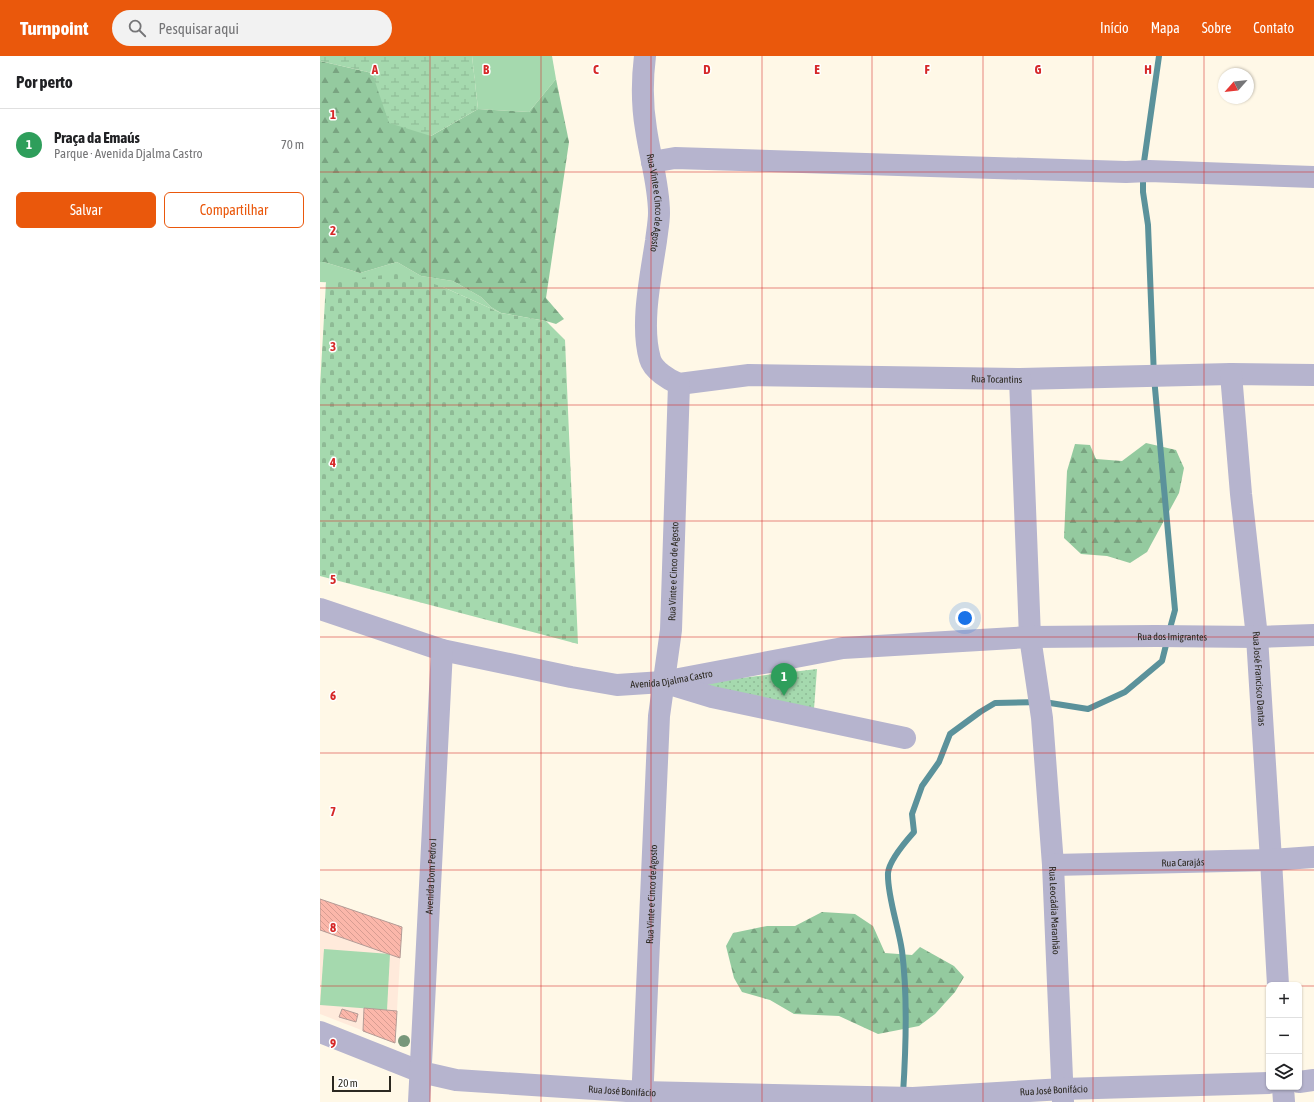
<!DOCTYPE html>
<html lang="pt">
<head>
<meta charset="utf-8">
<style>
  body { margin:0; font-family:"Asap Condensed",sans-serif; background:#f2f2f2; color:#202124 }
  .controls { position:absolute; right:12px; bottom:12px; display:grid; overflow:hidden; border-radius:6px; box-shadow:0 1px 3px #0004 }
  .controls button { width:36px; height:36px; display:grid; place-items:center; padding:0; border:0; border-bottom:1px solid #e0e0e0; background:#fff; color:#202124; font:20px sans-serif }
  .compass { position:absolute; left:898px; top:12px; width:36px; height:36px; border-radius:50%; background:#fff; box-shadow:0 1px 3px #0004; rotate:243deg }
  .scale { position:absolute; left:12px; bottom:10px; width:59px; box-sizing:border-box; padding-left:4px; border:2px solid #2b2820; border-top:0; font-size:11px; line-height:14px; white-space:nowrap; color:#2b2820; -webkit-text-stroke:3px #fff; paint-order:stroke }
  .you { position:absolute; left:645px; top:562px; width:14px; height:14px; margin:-10px; border:3px solid #fff; border-radius:50%; background:#1a73e8; box-shadow:0 0 0 6px #1a73e833 }
  .badge { display:grid; place-items:center; width:26px; height:26px; border-radius:50%; background:#ea580c; color:#fff; font-size:13px; font-weight:700 }
  .pin { position:absolute; translate:-50% -33px; filter:drop-shadow(0 1px 2px #0008) }
  .pin::after { content:''; position:absolute; top:21px; width:14px; height:12px; background:inherit; clip-path:polygon(0 0,100% 0,50% 100%) }
  .list { margin:0; padding:0; list-style:none }
  h2 { display:flex; justify-content:space-between; align-items:center; height:52px; margin:0; padding:0 16px; font-size:17px }
  h2 small { font-size:13px; font-weight:400; color:#757577 }
  .list li { display:grid; grid-template-columns:26px 1fr auto; gap:12px; align-items:center; box-sizing:border-box; height:72px; padding:0 16px; border-top:1px solid #e0e0e0 }
  .list b { display:block; font-size:15px; white-space:nowrap }
  .list p { margin:0; font-size:13px; white-space:nowrap; color:#757577 }
  .list em { font-size:13px; font-style:normal; color:#757577 }
  .actions { display:flex; gap:8px; padding:12px 16px }
  .actions a { flex:1; padding:9px 0; border:1px solid #ea580c; border-radius:6px; text-align:center; font-size:14px; color:#ea580c }
  .actions .main { background:#ea580c; color:#fff }
  .icon { flex:none; width:22px; height:22px; fill:none; stroke:currentColor; stroke-width:2; stroke-linecap:round; stroke-linejoin:round }
  .map { position:relative; flex:none; width:994px; height:1046px; overflow:hidden }
  header { display:flex; align-items:center; gap:24px; box-sizing:border-box; height:56px; padding:0 20px; background:#ea580c; color:#fff }
  header strong { font-size:19px }
  nav { display:flex; gap:22px; margin-inline-start:auto; font-size:14px }
  .search { width:280px; height:36px; background:#f2f2f2; display:flex; align-items:center; gap:10px; box-sizing:border-box; padding:0 14px; border-radius:22px; color:#757577; font-size:15px }
  main { display:flex }
  aside { flex:1; background:#fff }
  .map>svg:first-child { display:block }
</style>
</head>
<body>
<header>
<strong>Turnpoint</strong>
<div class="search"><svg class="icon" aria-label="search" viewBox="0 0 24 24"><circle cx="10" cy="10" r="6"/><path d="M15 15l6 6"/></svg>Pesquisar aqui</div>
<nav><a>Início</a><a>Mapa</a><a>Sobre</a><a>Contato</a></nav>
</header>
<main>
<aside>
<h2>Por perto<small></small></h2>
<ul class="list">
<li><span class="badge" style="background:#2e9e5b">1</span><div><b>Praça da Emaús</b><p>Parque · Avenida Djalma Castro</p></div><em>70 m</em></li>
</ul>
<div class="actions"><a class="main">Salvar</a><a>Compartilhar</a></div>
</aside>
<div class="map">
<svg width="994" height="1046" viewBox="0 0 994 1046">
  <defs>
    <pattern id="forest-firs" width="22" height="20" patternUnits="userSpaceOnUse"><rect width="22" height="20" fill="#94ca9f"/><path d="M5 1l3.5 6h-7zM16 11l3.5 6h-7z" fill="#79a481"/></pattern>
    <pattern id="wetland-marsh" width="20" height="14" patternUnits="userSpaceOnUse"><rect width="20" height="14" fill="#a5d9ae"/><path d="M1 5h8M5 5V1M11 12h8M15 12V8" fill="none" stroke="#8eba95"/></pattern>
    <pattern id="cemetery-stones" width="16" height="16" patternUnits="userSpaceOnUse"><rect width="16" height="16" fill="#a5d9ae"/><path d="M2 7V4a2 2 0 0 1 4 0v3zM10 15v-3a2 2 0 0 1 4 0v3z" fill="#8eba95"/></pattern>
    <pattern id="park-dots" width="8" height="8" patternUnits="userSpaceOnUse"><rect width="8" height="8" fill="#a5d9ae"/><path d="M2 2h.1M6 6h.1" fill="none" stroke="#8eba95" stroke-width="1.8" stroke-linecap="round"/></pattern>
    <pattern id="building-back-hatch" width="6" height="6" patternUnits="userSpaceOnUse"><rect width="6" height="6" fill="#fbb7aa"/><path d="M-1 5l2 2M0 0l6 6M5-1l2 2" fill="none" stroke="#d79d92"/></pattern>
  </defs>
  <rect width="100%" height="100%" fill="#fff8e7"/>
  <polygon fill="#ffeadb" points="0,843 82,871 75,987 0,958"/>
  <g fill="#a5d9ae">
    <polygon points="152,0 232,0 236,23 209,56 158,53"/>
    <polygon points="0,206 4,206 40,217 77,206 101,220 133,225 161,241 171,251 181,257 123,231 0,226"/>
    <polygon points="4,893 70,898 67,954 0,949"/>
  </g>
  <g fill="url(#forest-firs)">
    <polygon points="0,5 52,17 111,80 158,53 209,56 236,23 249,86 226,242 244,263 236,268 226,265 181,257 171,251 161,241 133,225 101,220 77,206 40,217 4,206 0,206"/>
    <polygon points="826,387 856,394 864,412 859,437 827,496 810,507 787,500 761,498 744,482 747,415 755,388 770,389 776,403 802,405"/>
    <polygon points="502,856 535,858 553,870 565,897 592,899 600,891 634,910 644,921 635,936 615,958 599,970 558,978 519,960 474,958 450,944 422,936 414,922 406,890 413,877 447,870 475,870"/>
  </g>
  <polygon fill="url(#wetland-marsh)" points="0,0 152,0 158,53 111,80 69,67 52,17 0,5"/>
  <polygon fill="url(#cemetery-stones)" points="81,217 123,231 181,257 226,265 245,284 258,588 0,520 0,331 6,226"/>
  <polygon fill="url(#park-dots)" points="497,613 494,653 371,628"/>
  <g fill="none" stroke-linecap="round" stroke-linejoin="round">
    <g stroke="#5b929b" stroke-width="6">
      <polyline points="839,0 823,113 823,136 828,169 834,321 855,554 849,576"/>
      <path d="M 583,1038 C 586,992 588,941 582,895 C 579,872 567,840 568,817 C 569,805 586,785 594,776 L 592,758 L 602,730 L 619,706 L 630,678 L 660,656 L 675,647 L 724,646 L 768,653 L 805,636 L 842,605 L 847,585"/>
    </g>
  </g>
  <g fill="url(#building-back-hatch)" stroke="#b39b96">
    <polygon points="0,843 82,871 80,902 0,874"/>
    <polygon points="44,952 77,955 75,987 43,975"/>
    <polygon points="22,953 38,958 36,966 19,961"/>
  </g>
  <g fill="none" stroke-linecap="round" stroke-linejoin="round">
    <g stroke="#b6b4ce" stroke-width="22">
      <path id="s1" d="M 325,0 C 322,24 322,49 326,73 C 330,101 339,129 339,157 C 339,166 337,176 336,185 C 331,219 320,269 330,303 C 333,314 349,324 359,328 L 429,319 L 700,323 L 911,318 L 994,319"/>
      <polyline points="332,106 355,102 806,116 829,115 994,121"/>
      <path id="s2" d="M 911,318 L 921,438 L 937,581 L 951,804 L 958,929"/>
      <path id="s3" d="M 700,323 L 710,581 L 722,662 L 733,809 L 743,1046"/>
      <path id="s4" d="M 0,553 L 122,594 L 251,621 L 297,629 L 343,626 L 523,592 L 710,581 L 836,580 L 937,581 L 994,579"/>
      <polyline points="346,627 392,641 585,682"/>
      <path id="s5" d="M 733,809 L 951,804 L 994,801"/>
      <path id="s6" d="M 0,976 L 101,1016 L 136,1024 L 322,1036 L 593,1042 L 743,1033 L 949,1027"/>
      <polyline points="979,1026 994,1024"/>
      <polyline points="963,1031 964,1046"/>
      <path id="s7" d="M 99,1046 L 122,594"/>
      <path id="s8" d="M 322,1046 L 339,660 L 351,574 L 359,328"/>
    </g>
  </g>
  <circle fill="#78977a" cx="84" cy="985" r="6"/>
  <path fill="none" stroke="#d62828" stroke-width="1" stroke-opacity="0.55" d="M 110,0 L 110,1046M 221,0 L 221,1046M 331,0 L 331,1046M 442,0 L 442,1046M 552,0 L 552,1046M 663,0 L 663,1046M 773,0 L 773,1046M 884,0 L 884,1046M 0,116 L 994,116M 0,232 L 994,232M 0,349 L 994,349M 0,465 L 994,465M 0,581 L 994,581M 0,697 L 994,697M 0,814 L 994,814M 0,930 L 949,930M 979,930 L 994,930"/>
  <g text-anchor="middle" dominant-baseline="central" stroke-width="3" stroke-linejoin="round" paint-order="stroke">
    <g font-size="10" fill="#2b2820" stroke="#fff">
      <text stroke="none"><textPath href="#s1" startOffset="148">Rua Vinte e Cinco de Agosto</textPath></text>
      <text stroke="none"><textPath href="#s1" startOffset="663">Rua Tocantins</textPath></text>
      <text stroke="none"><textPath href="#s8" startOffset="532">Rua Vinte e Cinco de Agosto</textPath></text>
      <text stroke="none"><textPath href="#s4" startOffset="866">Rua dos Imigrantes</textPath></text>
      <text stroke="none"><textPath href="#s4" startOffset="362">Avenida Djalma Castro</textPath></text>
      <text stroke="none"><textPath href="#s2" startOffset="306">Rua José Francisco Dantas</textPath></text>
      <text stroke="none"><textPath href="#s5" startOffset="130">Rua Carajás</textPath></text>
      <text stroke="none"><textPath href="#s7" startOffset="226">Avenida Dom Pedro I</textPath></text>
      <text stroke="none"><textPath href="#s8" startOffset="208">Rua Vinte e Cinco de Agosto</textPath></text>
      <text stroke="none"><textPath href="#s3" startOffset="533">Rua Leocádia Maranhão</textPath></text>
      <text stroke="none"><textPath href="#s6" startOffset="311">Rua José Bonifácio</textPath></text>
      <text stroke="none"><textPath href="#s6" startOffset="743">Rua José Bonifácio</textPath></text>
    </g>
  </g>
  <g font-size="13" text-anchor="middle" font-weight="bold" fill="#d62828" stroke="#fff" stroke-width="3" stroke-linejoin="round" paint-order="stroke">
    <text x="55" y="18">A</text>
    <text x="166" y="18">B</text>
    <text x="276" y="18">C</text>
    <text x="387" y="18">D</text>
    <text x="497" y="18">E</text>
    <text x="607" y="18">F</text>
    <text x="718" y="18">G</text>
    <text x="828" y="18">H</text>
    <text x="13" y="63">1</text>
    <text x="13" y="179">2</text>
    <text x="13" y="295">3</text>
    <text x="13" y="411">4</text>
    <text x="13" y="528">5</text>
    <text x="13" y="644">6</text>
    <text x="13" y="760">7</text>
    <text x="13" y="876">8</text>
    <text x="13" y="992">9</text>
  </g>
</svg>
<div class="controls">
<button>+</button>
<button>−</button>
<button><svg class="icon" aria-label="layers" viewBox="0 0 24 24"><path d="M12 4l9 5-9 5-9-5zM3 14l9 5 9-5"/></svg></button>
</div>
<svg class="compass" viewBox="-18 -18 36 36"><path d="M0-13l5 13h-10z" fill="#e53935"/><path d="M0 13l5-13h-10z" fill="#757577"/></svg>
<div class="scale">20 m</div>
<div class="you"></div>
<div class="pin badge" style="left:464px;top:640px;background:#2e9e5b">1</div>
</div>
</main>
</body>
</html>
